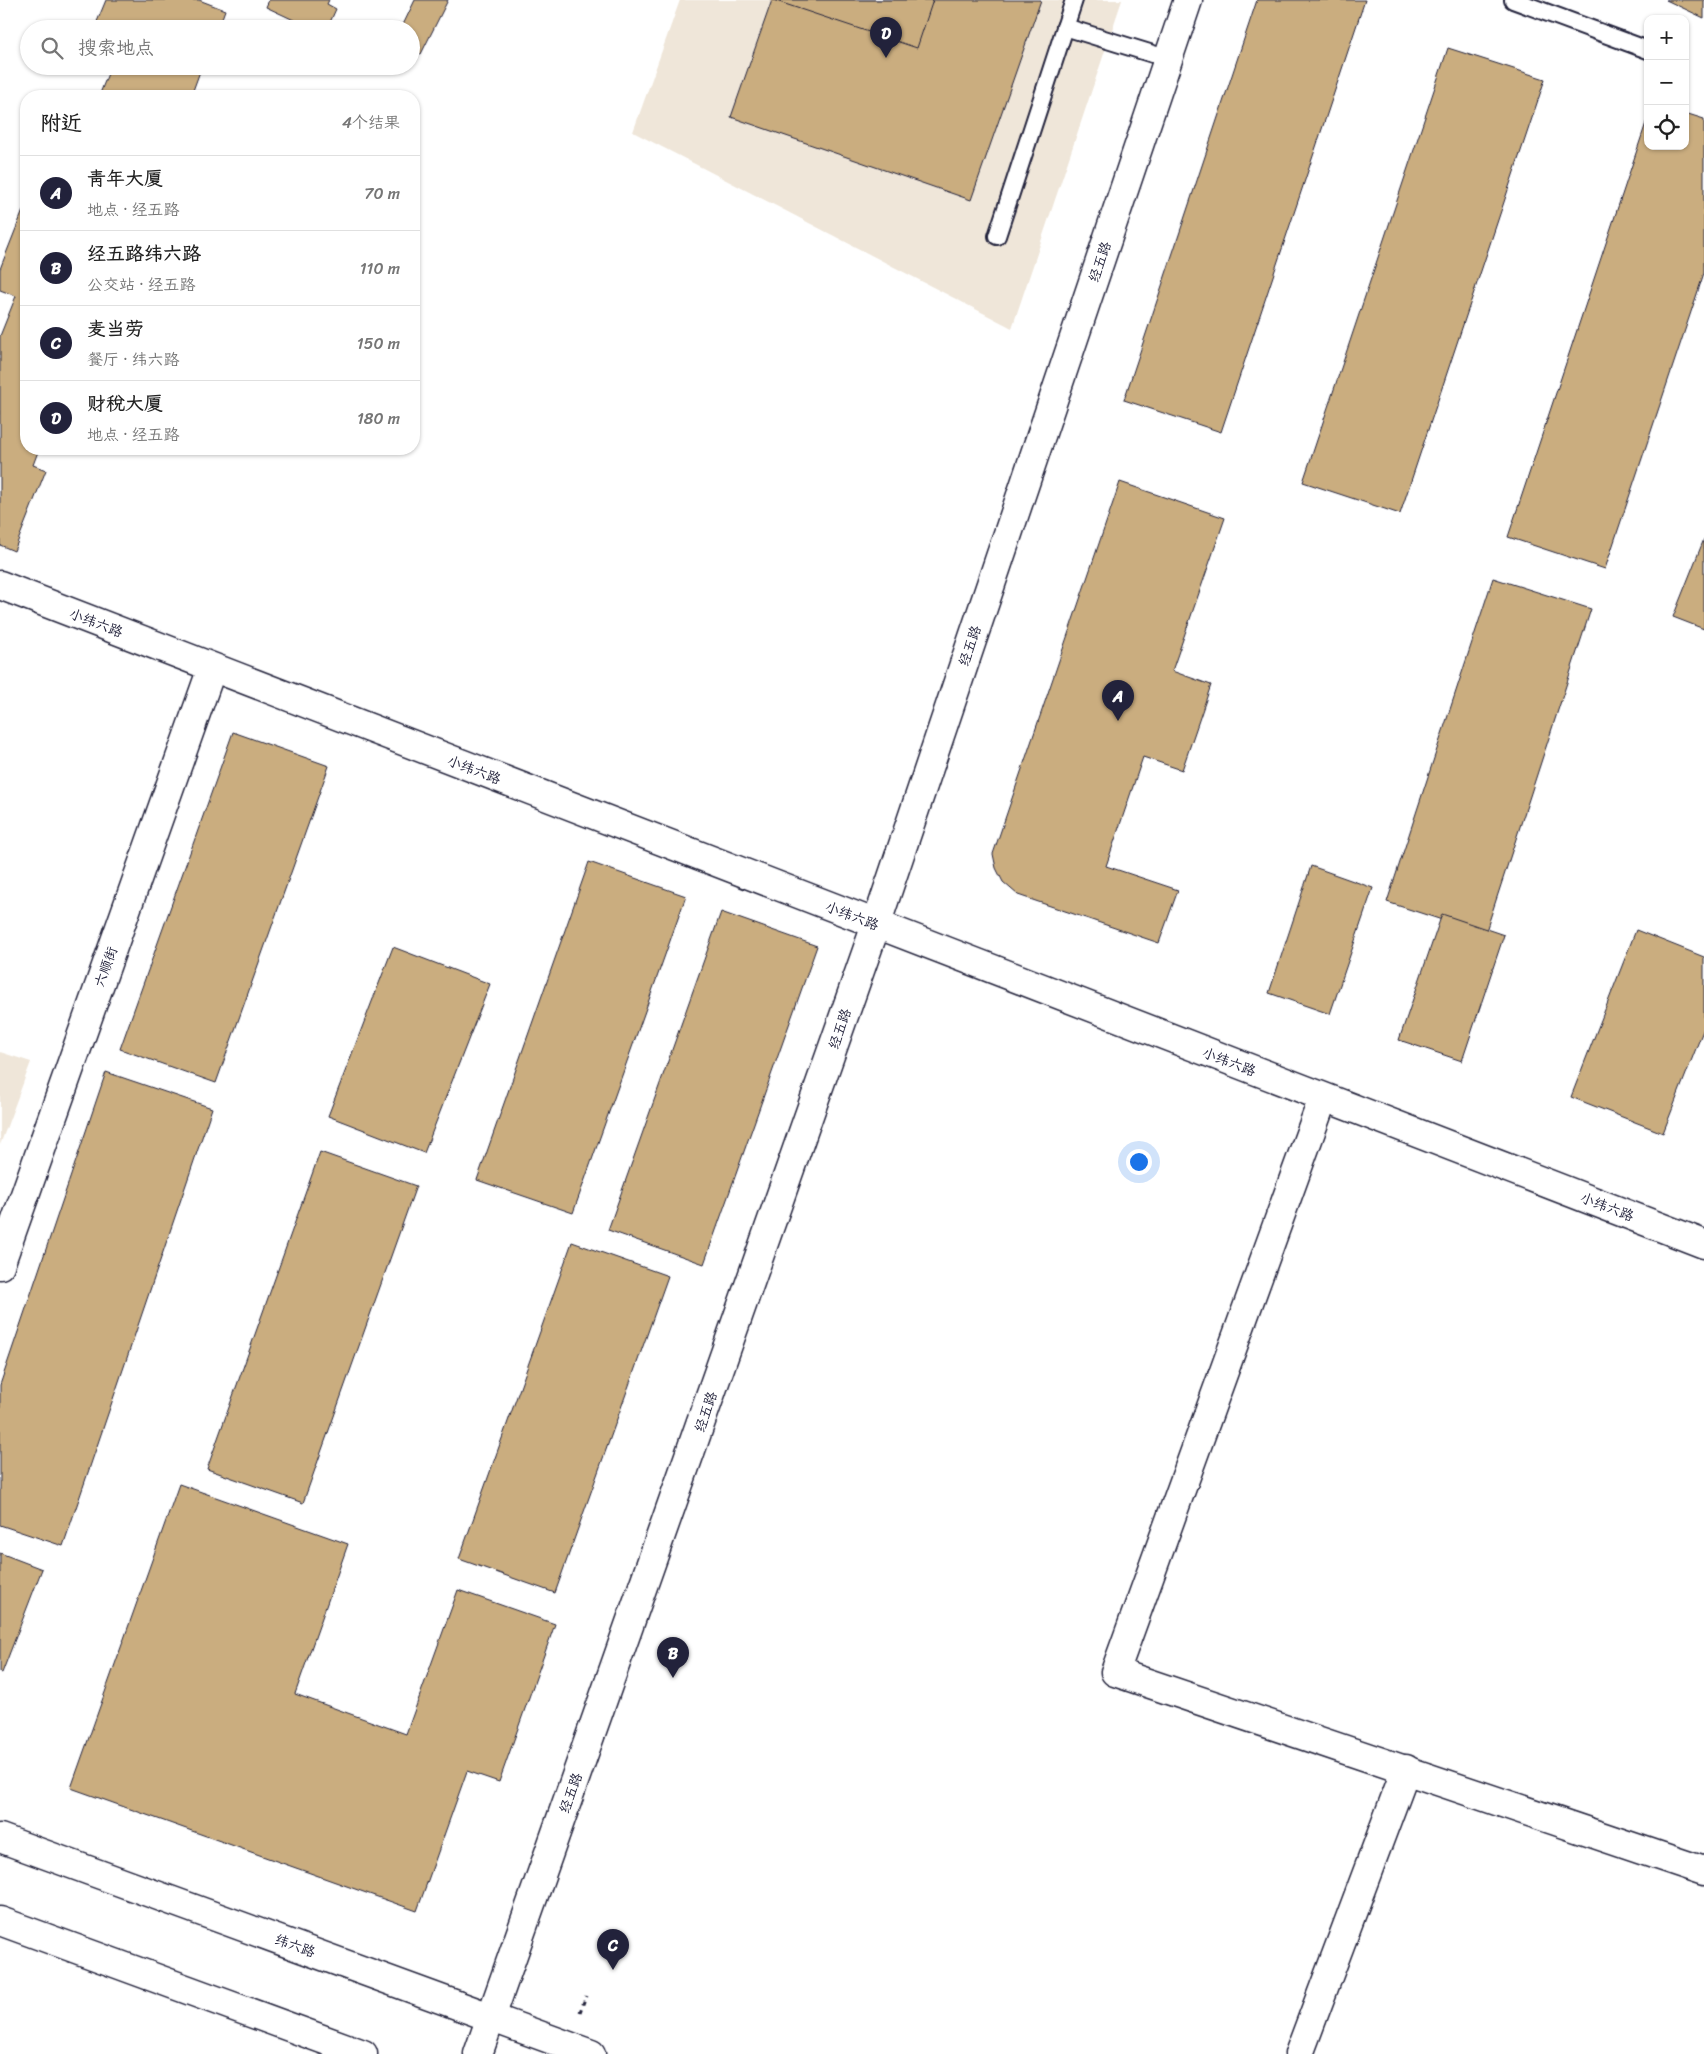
<!DOCTYPE html>
<html lang="zh">
<head>
<meta charset="utf-8">
<style>
  body { margin:0; font-family:Sriracha,"LXGW WenKai TC",sans-serif; background:#f2f2f2; color:#222 }
  .controls { position:absolute; right:15px; top:15px; display:grid; overflow:hidden; border-radius:10px; box-shadow:0 1px 4px #0004 }
  .controls button { width:45px; height:45px; display:grid; place-items:center; padding:0; border:0; border-bottom:1px solid #e0e0e0; background:#fff; color:#222; font:25px sans-serif }
  .you { position:absolute; left:1138px; top:1161px; width:18px; height:18px; margin:-12px; border:4px solid #fff; border-radius:50%; background:#1a73e8; box-shadow:0 0 0 8px #1a73e833 }
  .badge { display:grid; place-items:center; width:32px; height:32px; border-radius:50%; background:#22223b; color:#fff; font-size:16px; font-weight:700 }
  .pin { position:absolute; translate:-50% -41px; filter:drop-shadow(0 1px 2px #0008) }
  .pin::after { content:''; position:absolute; top:26px; width:18px; height:15px; background:inherit; clip-path:polygon(0 0,100% 0,50% 100%) }
  .list { margin:0; padding:0; list-style:none }
  h2 { display:flex; justify-content:space-between; align-items:center; height:65px; margin:0; padding:0 20px; font-size:21px }
  h2 small { font-size:16px; font-weight:400; color:#767676 }
  .list li { display:grid; grid-template-columns:32px 1fr auto; gap:15px; align-items:center; box-sizing:border-box; height:75px; padding:0 20px; border-top:1px solid #e0e0e0 }
  .list b { display:block; font-size:19px; white-space:nowrap }
  .list p { margin:0; font-size:16px; white-space:nowrap; color:#767676 }
  .list em { font-size:16px; font-style:normal; color:#767676 }
  .icon { flex:none; width:28px; height:28px; fill:none; stroke:currentColor; stroke-width:2; stroke-linecap:round; stroke-linejoin:round }
  .map { position:relative; flex:none; width:1704px; height:2054px; overflow:hidden }
  .search { position:absolute; background:#fff; box-shadow:0 1px 4px #0004; left:20px; top:20px; width:400px; height:55px; display:flex; align-items:center; gap:12px; box-sizing:border-box; padding:0 18px; border-radius:28px; color:#767676; font-size:19px }
  .panel { position:absolute; background:#fff; box-shadow:0 1px 4px #0004; left:20px; top:90px; width:400px; height:365px; border-radius:20px }
  .map>svg:first-child { display:block }
</style>
</head>
<body>
<div class="map">
<svg width="1704" height="2054" viewBox="0 0 1704 2054">
  <rect width="100%" height="100%" fill="#fff"/>
  <filter id="ink" filterUnits="userSpaceOnUse"><feTurbulence type="fractalNoise" baseFrequency=".02" numOctaves="2"/><feDisplacementMap in="SourceGraphic" scale="10" xChannelSelector="R" yChannelSelector="G"/><feConvolveMatrix kernelMatrix="1 2 1 2 8 2 1 2 1" color-interpolation-filters="sRGB"/></filter>
  <g filter="url(#ink)">
    <g fill="#efe6d9">
      <polygon points="680,0 1122,0 1012,328 633,132"/>
      <polygon points="0,1052 31,1062 0,1145"/>
    </g>
    <g fill="#caad7f" stroke="#22223b">
      <polygon points="106,0 199,0 225,10 218,29 94,29"/>
      <polygon points="269,0 329,0 327,4 336,9 327,29 313,29 266,7"/>
      <polygon points="415,0 448,0 421,54 411,49 411,29 401,29"/>
      <polygon points="772,0 1041,0 971,200 731,117"/>
      <polygon points="773,0 933,0 917,48"/>
      <polygon points="1257,0 1365,0 1221,432 1124,400"/>
      <polygon points="1666,0 1704,0 1704,18"/>
      <polygon points="1448,48 1545,79 1400,514 1303,482"/>
      <polygon points="111,66 202,66 191,96 181,92 179,96 99,96"/>
      <polygon points="1685,113 1704,119 1704,273 1605,569 1508,537 1648,117 1648,146 1685,146"/>
      <polygon points="26,203 26,449 39,449 33,465 46,470 14,551 0,545 0,336 16,296 0,290 0,269"/>
      <polygon points="1120,482 1225,518 1172,671 1211,685 1182,770 1143,757 1106,866 1178,890 1159,943 1018,895 1003,882 996,868 993,854"/>
      <polygon points="1704,539 1704,629 1673,617"/>
      <polygon points="1493,578 1591,609 1485,934 1387,902"/>
      <polygon points="233,732 329,766 216,1083 120,1049"/>
      <polygon points="589,862 686,896 573,1213 477,1180"/>
      <polygon points="1311,866 1373,888 1330,1014 1269,993"/>
      <polygon points="721,912 817,946 704,1264 608,1230"/>
      <polygon points="1442,914 1504,935 1462,1061 1399,1040"/>
      <polygon points="1636,930 1704,957 1704,1028 1663,1133 1571,1097"/>
      <polygon points="393,947 490,984 424,1153 328,1116"/>
      <polygon points="106,1072 212,1108 63,1546 0,1525 0,1385"/>
      <polygon points="320,1152 416,1186 303,1503 207,1469"/>
      <polygon points="572,1242 668,1276 555,1593 459,1559"/>
      <polygon points="179,1484 348,1544 295,1694 406,1734 458,1590 555,1624 499,1782 467,1771 417,1911 71,1788"/>
      <polygon points="0,1553 42,1569 2,1673 0,1672"/>
    </g>
    <g fill="none" stroke-linecap="round" stroke-linejoin="round">
      <defs>
        <g id="lane">
          <polyline points="1513,0 1648,50"/>
          <polyline points="1065,27 1169,59"/>
          <polyline points="997,236 1074,0"/>
        </g>
        <g id="street">
          <polyline points="1323,1098 1115,1672 1704,1871"/>
          <polyline points="0,1265 212,668"/>
          <polyline points="1299,2054 1406,1769"/>
        </g>
        <g id="secondary">
          <polyline points="0,585 1704,1244"/>
          <polyline points="478,2054 876,925 1188,0"/>
        </g>
        <g id="primary">
          <polyline points="0,1838 591,2054"/>
          <polyline points="0,1921 363,2054"/>
        </g>
      </defs>
      <use href="#lane" stroke="#22223b" stroke-width="20"/>
      <use href="#street" stroke="#22223b" stroke-width="31"/>
      <use href="#secondary" stroke="#22223b" stroke-width="31"/>
      <use href="#primary" stroke="#22223b" stroke-width="31"/>
      <polyline stroke="#22223b" stroke-width="3" stroke-dasharray="4 4" stroke-linecap="butt" points="580,2012 586,1996"/>
      <use href="#lane" stroke="#fff" stroke-width="16"/>
      <use href="#street" stroke="#fff" stroke-width="28"/>
      <use href="#secondary" stroke="#fff" stroke-width="28"/>
      <use href="#primary" stroke="#fff" stroke-width="28"/>
    </g>
  </g>
  <g text-anchor="middle" dominant-baseline="central" stroke-width="5" stroke-linejoin="round" paint-order="stroke">
    <g font-size="14" fill="#22223b" stroke="#fff">
      <text transform="translate(1100 262) rotate(-71)">经五路</text>
      <text transform="translate(96 623) rotate(21)">小纬六路</text>
      <text transform="translate(970 646) rotate(-71)">经五路</text>
      <text transform="translate(474 770) rotate(21)">小纬六路</text>
      <text transform="translate(852 916) rotate(21)">小纬六路</text>
      <text transform="translate(106 967) rotate(-70)">六顺街</text>
      <text transform="translate(840 1029) rotate(-71)">经五路</text>
      <text transform="translate(1229 1062) rotate(21)">小纬六路</text>
      <text transform="translate(1607 1207) rotate(21)">小纬六路</text>
      <text transform="translate(706 1412) rotate(-71)">经五路</text>
      <text transform="translate(571 1793) rotate(-70)">经五路</text>
      <text transform="translate(295 1946) rotate(20)">纬六路</text>
    </g>
  </g>
</svg>
<div class="controls">
<button>+</button>
<button>−</button>
<button><svg class="icon" aria-label="locate" viewBox="0 0 24 24"><circle cx="12" cy="12" r="6"/><path d="M12 2v4M12 18v4M2 12h4M18 12h4"/></svg></button>
</div>
<div class="you"></div>
<div class="pin badge" style="left:1118px;top:721px">A</div>
<div class="pin badge" style="left:673px;top:1678px">B</div>
<div class="pin badge" style="left:613px;top:1970px">C</div>
<div class="pin badge" style="left:886px;top:58px">D</div>
<div class="search"><svg class="icon" aria-label="search" viewBox="0 0 24 24"><circle cx="10" cy="10" r="6"/><path d="M15 15l6 6"/></svg>搜索地点</div>
<section class="panel">
<h2>附近<small>4个结果</small></h2>
<ul class="list">
<li><span class="badge">A</span><div><b>青年大厦</b><p>地点 · 经五路</p></div><em>70 m</em></li>
<li><span class="badge">B</span><div><b>经五路纬六路</b><p>公交站 · 经五路</p></div><em>110 m</em></li>
<li><span class="badge">C</span><div><b>麦当劳</b><p>餐厅 · 纬六路</p></div><em>150 m</em></li>
<li><span class="badge">D</span><div><b>财税大厦</b><p>地点 · 经五路</p></div><em>180 m</em></li>
</ul>
</section>
</div>
</body>
</html>
